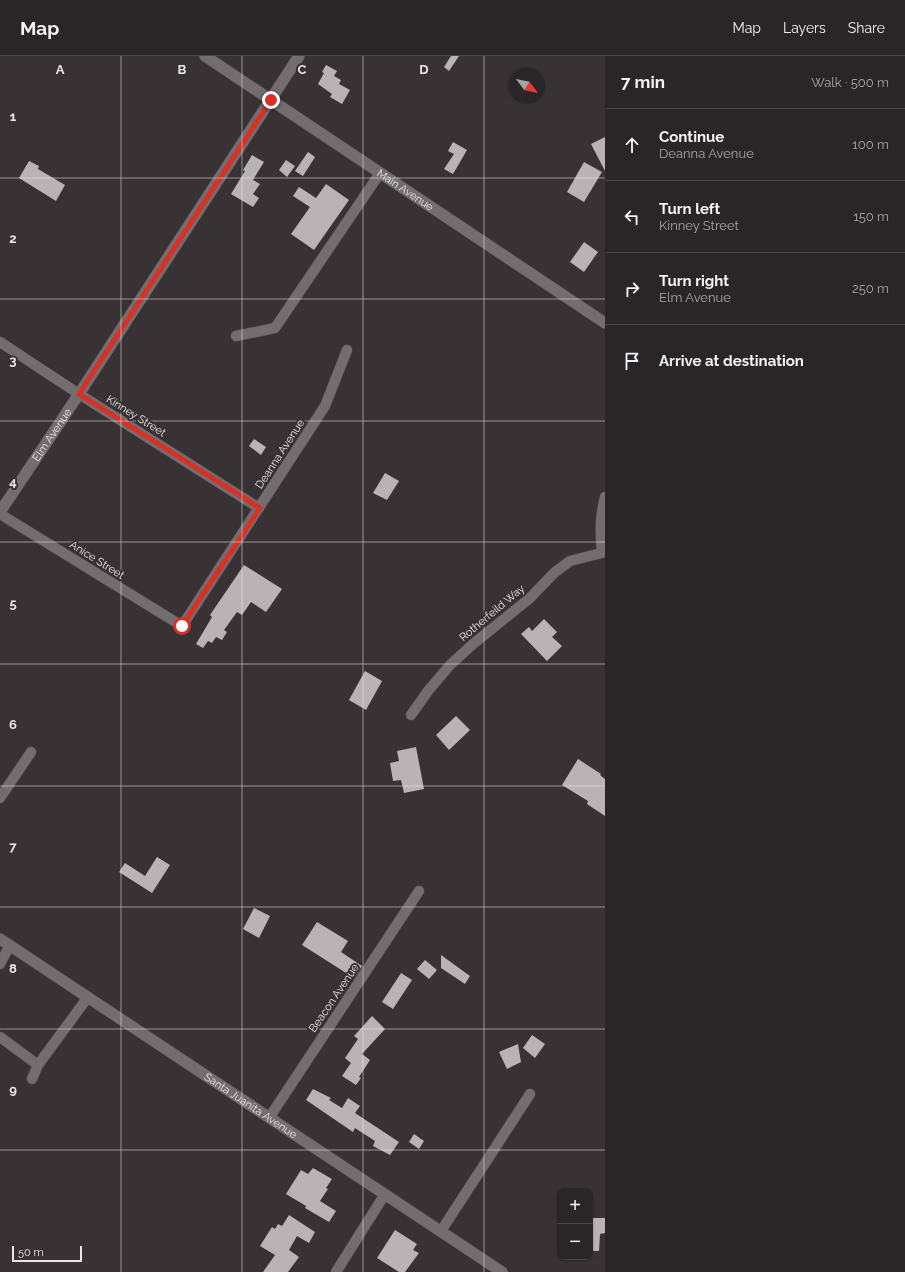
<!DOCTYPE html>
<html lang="en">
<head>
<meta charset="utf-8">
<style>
  body { margin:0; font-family:Raleway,sans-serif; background:#322e30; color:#f1f3f6 }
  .controls { position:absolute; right:12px; bottom:12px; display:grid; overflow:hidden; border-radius:8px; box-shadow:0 1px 3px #0004 }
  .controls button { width:36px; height:36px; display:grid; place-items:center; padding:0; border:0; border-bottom:1px solid #464345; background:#2a2628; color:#f1f3f6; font:20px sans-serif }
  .compass { position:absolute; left:509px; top:12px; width:36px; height:36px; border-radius:50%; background:#2a2628; box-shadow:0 1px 3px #0004; rotate:122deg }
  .scale { position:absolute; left:12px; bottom:10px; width:70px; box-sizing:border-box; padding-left:4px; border:2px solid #eae6e8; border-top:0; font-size:11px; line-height:14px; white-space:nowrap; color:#eae6e8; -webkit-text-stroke:3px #383235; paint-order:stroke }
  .stop { position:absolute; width:12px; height:12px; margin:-9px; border:3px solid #d93025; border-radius:50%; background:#fff }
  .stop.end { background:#d93025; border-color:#fff; box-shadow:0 1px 4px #0008 }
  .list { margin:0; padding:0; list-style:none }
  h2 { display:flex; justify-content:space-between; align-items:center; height:52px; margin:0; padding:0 16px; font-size:17px }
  h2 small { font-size:13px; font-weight:400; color:#a5a5a8 }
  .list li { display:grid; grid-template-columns:26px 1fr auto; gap:12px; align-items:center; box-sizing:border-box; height:72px; padding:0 16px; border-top:1px solid #464345 }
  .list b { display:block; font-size:15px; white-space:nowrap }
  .list p { margin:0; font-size:13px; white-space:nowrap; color:#a5a5a8 }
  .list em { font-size:13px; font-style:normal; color:#a5a5a8 }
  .icon { flex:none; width:22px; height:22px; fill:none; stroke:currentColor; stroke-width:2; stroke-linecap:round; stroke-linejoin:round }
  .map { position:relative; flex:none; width:605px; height:1216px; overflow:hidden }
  header { display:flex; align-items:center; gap:24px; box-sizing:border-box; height:56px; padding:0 20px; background:#2a2628; border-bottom:1px solid #464345 }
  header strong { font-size:19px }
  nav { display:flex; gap:22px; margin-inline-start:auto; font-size:14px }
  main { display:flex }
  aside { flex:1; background:#2a2628 }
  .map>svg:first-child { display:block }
</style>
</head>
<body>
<header>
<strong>Map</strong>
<nav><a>Map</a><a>Layers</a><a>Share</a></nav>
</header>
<main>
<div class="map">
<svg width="605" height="1216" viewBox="0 0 605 1216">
  <rect width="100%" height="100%" fill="#383235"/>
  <g fill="#bab3b6">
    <polygon points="451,0 459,0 449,15 444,11"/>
    <polygon points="326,9 337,15 334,20 341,24 339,28 350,34 342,48 330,41 332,38 318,28 324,17 322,16"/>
    <polygon points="605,81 605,115 591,88"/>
    <polygon points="453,86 467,94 453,118 444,113 454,98 448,95"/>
    <polygon points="308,96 315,101 303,120 295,115"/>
    <polygon points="252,99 264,106 253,124 260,128 253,138 259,142 253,151 231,138 245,115 243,114"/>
    <polygon points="286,104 295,110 287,121 279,114"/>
    <polygon points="29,105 39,110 38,113 65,129 56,145 19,122"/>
    <polygon points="584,106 602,116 584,146 567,136"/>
    <polygon points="326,128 349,144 314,194 291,178 310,151 293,140 299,131 316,142"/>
    <polygon points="584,186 598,196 584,216 570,206"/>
    <polygon points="254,383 266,391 261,399 249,390"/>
    <polygon points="385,417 399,425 387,444 373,437"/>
    <polygon points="244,509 282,533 266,556 251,546 242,559 237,556 224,574 227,576 222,584 216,581 212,587 208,585 203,592 196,588 212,561 210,559"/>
    <polygon points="544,563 557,576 552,581 562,590 547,605 521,578 529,571 532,575"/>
    <polygon points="365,615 382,625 366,654 349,644"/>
    <polygon points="456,660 470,674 449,694 436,679"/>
    <polygon points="416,691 424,733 404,737 401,724 393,725 390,707 399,705 397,695"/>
    <polygon points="578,703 601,718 600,719 605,723 605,760 587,748 588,745 562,729"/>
    <polygon points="157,801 170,809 152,837 119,816 125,807 145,820"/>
    <polygon points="254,852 270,860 259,882 243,873"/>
    <polygon points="317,866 348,885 341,896 362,910 354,922 302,889"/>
    <polygon points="441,899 470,920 465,928 441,912"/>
    <polygon points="425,904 437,914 429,923 417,913"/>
    <polygon points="401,917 412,924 393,953 382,946"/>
    <polygon points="372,960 385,973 362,998 370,1004 359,1021 361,1022 356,1029 342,1020 351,1007 345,1002 358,983 354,980"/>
    <polygon points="532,979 545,988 535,1002 523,992"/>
    <polygon points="518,988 521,1006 507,1013 499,996"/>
    <polygon points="313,1033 331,1042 329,1044 342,1052 348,1042 360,1050 355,1057 399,1086 390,1099 373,1090 375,1085 355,1072 353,1076 306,1044"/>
    <polygon points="414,1078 424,1085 419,1093 409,1086"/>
    <polygon points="313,1112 332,1123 326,1132 328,1133 320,1145 336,1155 329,1166 305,1152 306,1150 286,1138 301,1114 308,1118"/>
    <polygon points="289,1159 315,1176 309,1187 297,1180 289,1194 299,1201 288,1216 263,1216 275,1199 260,1190 272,1171 275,1173 278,1168 282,1170"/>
    <polygon points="590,1162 605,1162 605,1177 600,1178 599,1195 590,1195"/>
    <polygon points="395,1174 417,1188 413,1194 419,1197 405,1216 399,1216 377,1202"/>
  </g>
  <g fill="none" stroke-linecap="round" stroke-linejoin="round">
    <defs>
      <g id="minor">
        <polyline points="236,280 275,272 380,117"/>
        <polyline points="0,286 79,338 259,452"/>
        <polyline points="0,458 182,570 325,350 347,294"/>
        <path d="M 602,496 C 600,476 600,461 605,441"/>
        <polyline points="411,659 428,635 450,609 473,588 530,542 554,517 570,505 605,496"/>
        <polyline points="0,742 31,696"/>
        <polyline points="0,908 10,889"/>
        <polyline points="0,981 38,1009"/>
        <polyline points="32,1023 38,1009 88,941"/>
        <polyline points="269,1062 419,835"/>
        <polyline points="441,1175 530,1038"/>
        <polyline points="336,1216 385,1138"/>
      </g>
      <g id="tertiary">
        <path id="s1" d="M 205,0 L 605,267"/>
        <path id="s2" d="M 0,456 L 79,338 L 299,0"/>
        <path id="s3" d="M 0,883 L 502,1216"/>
      </g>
    </defs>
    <use href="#minor" stroke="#544f51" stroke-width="11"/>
    <use href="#tertiary" stroke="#544f51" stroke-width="12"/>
    <use href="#minor" stroke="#736d70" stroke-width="10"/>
    <use href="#tertiary" stroke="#736d70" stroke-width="11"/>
  </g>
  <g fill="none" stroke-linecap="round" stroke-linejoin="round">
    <polyline stroke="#d93025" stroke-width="5" points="182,570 260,452 79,338 271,44"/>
  </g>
  <path fill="none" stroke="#eae6e8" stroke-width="1" stroke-opacity="0.55" d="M 121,0 L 121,1216M 242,0 L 242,1216M 363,0 L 363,1216M 484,0 L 484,1216M 0,122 L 605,122M 0,243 L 605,243M 0,365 L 605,365M 0,486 L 605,486M 0,608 L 605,608M 0,730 L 605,730M 0,851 L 605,851M 0,973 L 605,973M 0,1094 L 605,1094"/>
  <g text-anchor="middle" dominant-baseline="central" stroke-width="4" stroke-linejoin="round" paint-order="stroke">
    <g font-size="11" fill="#eae6e8" stroke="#383235">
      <text stroke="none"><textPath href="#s1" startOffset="241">Main Avenue</textPath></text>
      <text transform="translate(136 360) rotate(32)">Kinney Street</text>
      <text stroke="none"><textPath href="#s2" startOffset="93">Elm Avenue</textPath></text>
      <text transform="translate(280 398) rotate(-57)">Deanna Avenue</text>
      <text transform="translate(97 504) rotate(32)">Anice Street</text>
      <text transform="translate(492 557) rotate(-40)">Rotherfeild Way</text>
      <text transform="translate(334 942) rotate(-56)">Beacon Avenue</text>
      <text stroke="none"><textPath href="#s3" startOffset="301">Santa Juanita Avenue</textPath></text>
    </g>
  </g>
  <g font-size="13" text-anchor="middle" font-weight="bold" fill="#eae6e8" stroke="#383235" stroke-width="4" stroke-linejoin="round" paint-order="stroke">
    <text x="60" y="18">A</text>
    <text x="182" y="18">B</text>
    <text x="302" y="18">C</text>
    <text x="424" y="18">D</text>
    <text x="13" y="65">1</text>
    <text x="13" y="187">2</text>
    <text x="13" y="309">3</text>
    <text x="13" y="430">4</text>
    <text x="13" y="552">5</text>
    <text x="13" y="673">6</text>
    <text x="13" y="795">7</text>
    <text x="13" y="917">8</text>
    <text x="13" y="1038">9</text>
  </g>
</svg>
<div class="controls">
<button>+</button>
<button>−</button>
</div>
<svg class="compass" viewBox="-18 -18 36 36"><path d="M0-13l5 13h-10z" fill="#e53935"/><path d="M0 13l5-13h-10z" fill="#a5a5a8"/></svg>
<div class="scale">50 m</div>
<div class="stop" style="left:182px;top:570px"></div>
<div class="stop end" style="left:271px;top:44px"></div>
</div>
<aside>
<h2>7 min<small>Walk · 500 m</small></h2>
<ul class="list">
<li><svg class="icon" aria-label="ahead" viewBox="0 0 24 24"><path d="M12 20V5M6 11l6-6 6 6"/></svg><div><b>Continue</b><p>Deanna Avenue</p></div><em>100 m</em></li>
<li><svg class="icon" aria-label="left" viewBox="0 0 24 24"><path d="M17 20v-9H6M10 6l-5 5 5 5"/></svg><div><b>Turn left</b><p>Kinney Street</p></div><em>150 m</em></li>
<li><svg class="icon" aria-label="right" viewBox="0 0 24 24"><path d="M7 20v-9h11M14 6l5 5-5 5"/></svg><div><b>Turn right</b><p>Elm Avenue</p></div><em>250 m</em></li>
<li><svg class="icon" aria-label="arrive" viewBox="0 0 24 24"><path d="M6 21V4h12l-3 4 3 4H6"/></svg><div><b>Arrive at destination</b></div></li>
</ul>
</aside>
</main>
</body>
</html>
